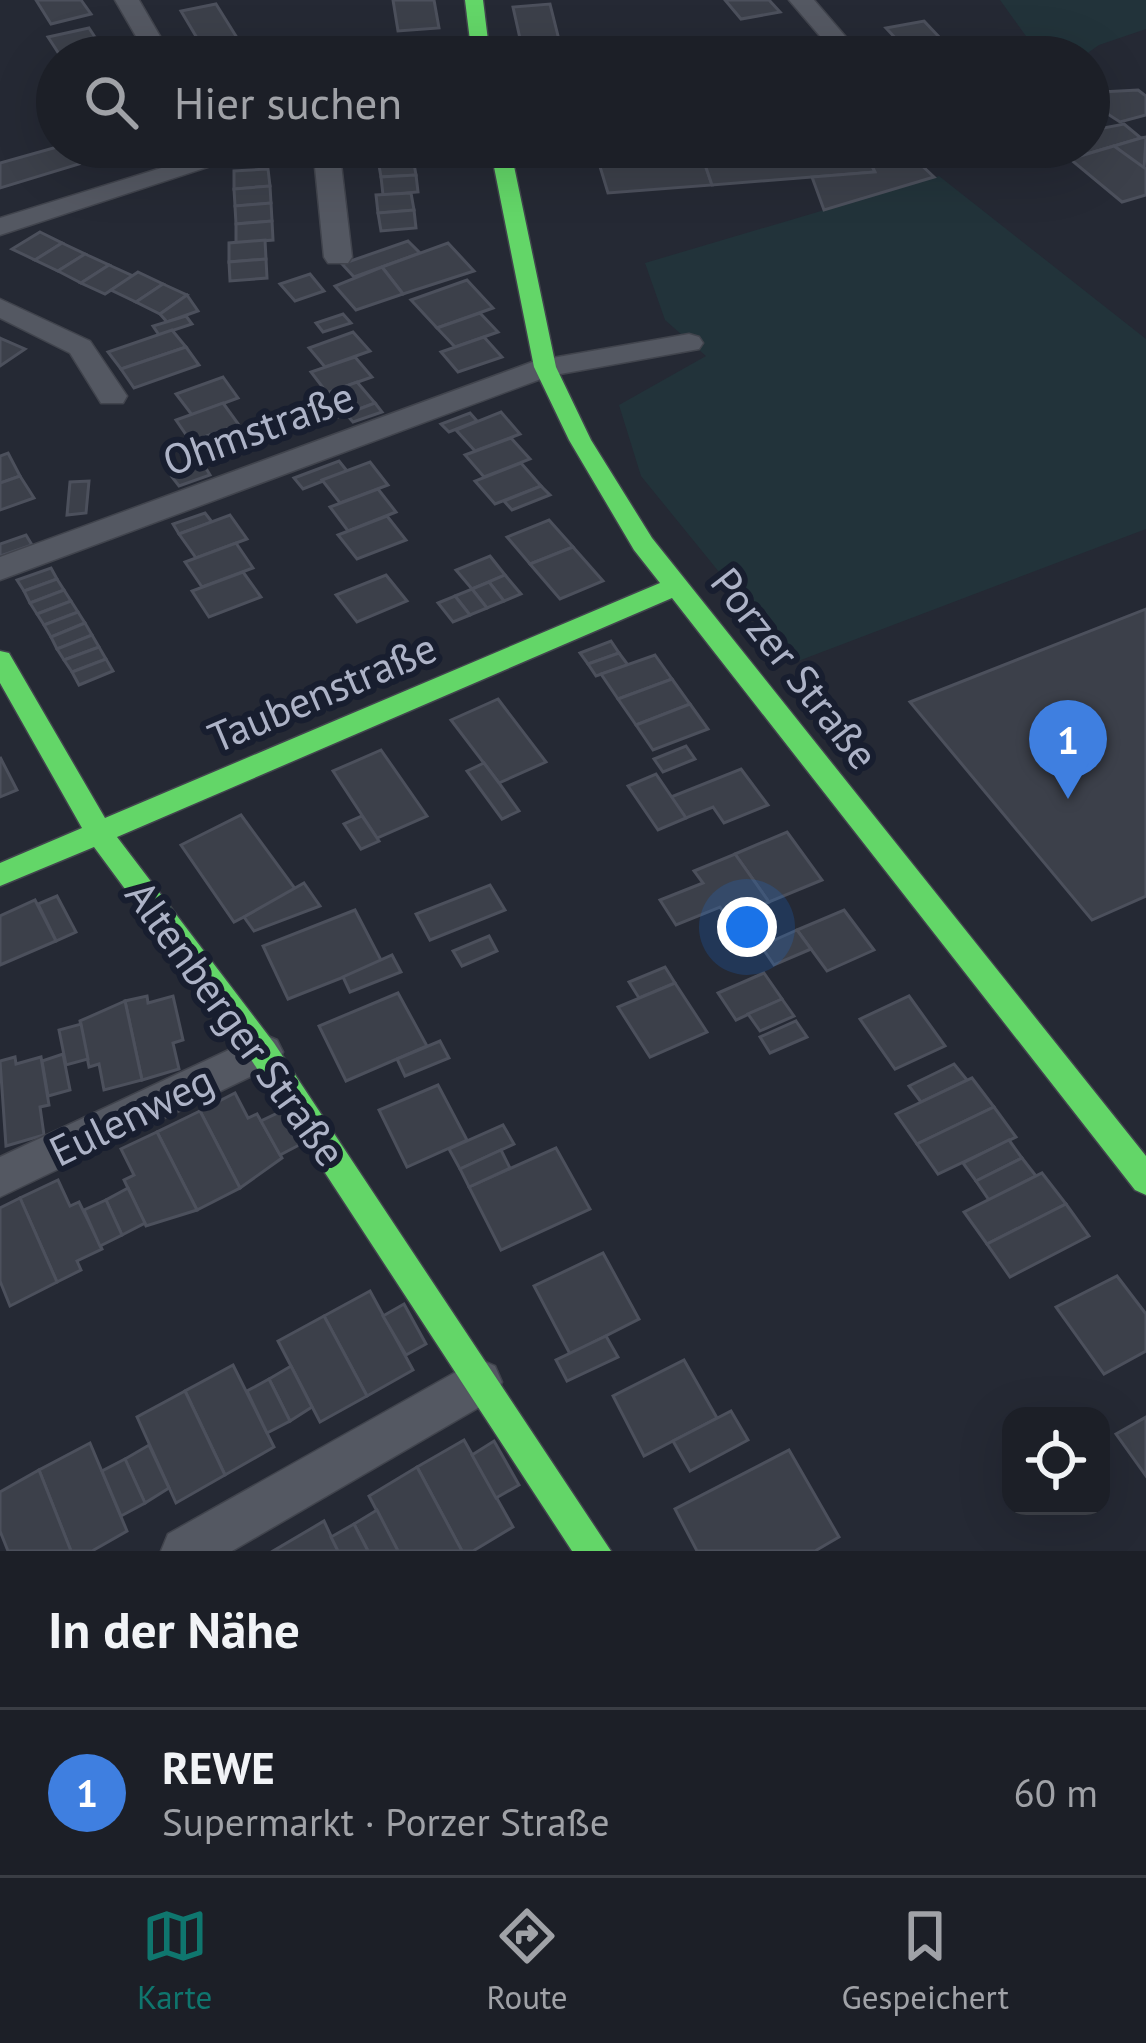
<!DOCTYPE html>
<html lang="de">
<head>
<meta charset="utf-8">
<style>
  body { margin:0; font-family:"PT Sans",sans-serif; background:#292c33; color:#f1f3f6 }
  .controls { position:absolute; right:36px; bottom:36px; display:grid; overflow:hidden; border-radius:24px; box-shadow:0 12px 48px #0002 }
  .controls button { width:108px; height:108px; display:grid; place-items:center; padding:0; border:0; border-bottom:3px solid #3a3d44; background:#1c1f27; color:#f1f3f6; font:60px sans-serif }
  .you { position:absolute; left:747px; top:927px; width:42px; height:42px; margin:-30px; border:9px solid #fff; border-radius:50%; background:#1a73e8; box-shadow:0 0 0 18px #1a73e833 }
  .badge { display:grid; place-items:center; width:78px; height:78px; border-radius:50%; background:#0f766e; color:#fff; font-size:39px; font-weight:700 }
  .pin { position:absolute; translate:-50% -99px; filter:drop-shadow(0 3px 6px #0008) }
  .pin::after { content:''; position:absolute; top:63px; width:42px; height:36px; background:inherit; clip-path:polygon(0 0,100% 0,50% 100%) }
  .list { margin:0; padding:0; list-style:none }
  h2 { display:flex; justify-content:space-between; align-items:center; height:156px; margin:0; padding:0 48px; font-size:51px }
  h2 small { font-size:39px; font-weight:400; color:#a0a2a7 }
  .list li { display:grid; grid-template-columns:78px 1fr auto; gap:36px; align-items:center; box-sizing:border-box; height:168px; padding:0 48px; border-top:3px solid #3a3d44 }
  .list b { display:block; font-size:45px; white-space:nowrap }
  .list p { margin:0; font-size:39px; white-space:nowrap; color:#a0a2a7 }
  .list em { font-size:39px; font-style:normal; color:#a0a2a7 }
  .icon { flex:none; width:66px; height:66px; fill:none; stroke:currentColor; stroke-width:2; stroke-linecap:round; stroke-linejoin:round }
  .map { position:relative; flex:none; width:1146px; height:1551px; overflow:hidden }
  .search { position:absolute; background:#1c1f27; box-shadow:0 12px 48px #0002; left:36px; right:36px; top:36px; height:132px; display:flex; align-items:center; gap:30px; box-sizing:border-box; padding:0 42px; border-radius:66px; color:#a0a2a7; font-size:45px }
  .sheet { height:324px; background:#1c1f27 }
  nav { display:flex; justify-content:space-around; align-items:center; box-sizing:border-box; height:168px; border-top:3px solid #3a3d44; background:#1c1f27; font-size:33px; color:#a0a2a7 }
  nav a { display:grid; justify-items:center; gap:6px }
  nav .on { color:#0f766e }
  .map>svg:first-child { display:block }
</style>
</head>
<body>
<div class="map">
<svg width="1146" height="1551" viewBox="0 0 1146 1551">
  <rect width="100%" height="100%" fill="#252934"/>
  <g fill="#22333a">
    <polygon points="1000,0 1146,0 1146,29 1099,45 1082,57 1041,57"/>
    <polygon points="939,176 1146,339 1146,529 793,663 641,476 619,405 706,356 665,320 645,263"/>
  </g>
  <g fill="#3c404a" stroke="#4c505c" stroke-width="3">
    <polygon points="36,0 81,0 91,14 51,24"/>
    <polygon points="393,0 434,0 439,28 398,31"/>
    <polygon points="725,0 769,0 780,12 741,19"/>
    <polygon points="216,4 239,41 203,48 181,11"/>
    <polygon points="550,4 559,40 521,43 513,7"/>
    <polygon points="924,21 958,57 913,57 886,28"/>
    <polygon points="89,28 108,57 61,57 48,37"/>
    <polygon points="567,39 571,57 533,57 529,42"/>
    <polygon points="239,41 249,57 208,57 203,48"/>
    <polygon points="805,47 809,57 736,57 734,51"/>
    <polygon points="1138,90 1146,96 1146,115 1120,122 1089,102 1089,96 1101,92"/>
    <polygon points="1124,124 1141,138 1070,159 1055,147 1089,147 1093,130"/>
    <polygon points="1146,137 1144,170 1114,146 1141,138"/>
    <polygon points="1114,146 1146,169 1146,195 1122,202 1070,159"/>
    <polygon points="57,147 66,147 79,164 0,188 0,163"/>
    <polygon points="377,147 411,147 413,158 378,160"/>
    <polygon points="594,147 699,147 712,185 608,193"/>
    <polygon points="699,147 863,147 875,172 712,185"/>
    <polygon points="863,147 902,147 934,177 824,210 812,177 875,172"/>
    <polygon points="413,158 416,175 381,177 378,160"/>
    <polygon points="268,169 270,186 234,189 234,171"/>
    <polygon points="416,175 418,192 383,195 381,177"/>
    <polygon points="270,186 271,203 235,206 234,189"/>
    <polygon points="411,193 414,210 378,213 376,195"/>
    <polygon points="271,203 272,221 236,224 235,206"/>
    <polygon points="414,210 416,228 381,231 378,213"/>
    <polygon points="272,221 273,240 236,243 236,224"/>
    <polygon points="40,232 62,243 35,260 12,249"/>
    <polygon points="265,240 266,259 229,262 229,243"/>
    <polygon points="408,241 420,253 354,277 342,264"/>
    <polygon points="62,243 85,254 58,271 35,260"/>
    <polygon points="448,243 474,271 403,294 382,267"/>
    <polygon points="85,254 109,265 81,283 58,271"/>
    <polygon points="266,259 267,278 230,281 229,262"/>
    <polygon points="109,265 133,276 105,294 81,283"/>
    <polygon points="382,267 403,294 356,310 335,286"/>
    <polygon points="138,272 163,284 136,302 111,290"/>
    <polygon points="310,274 324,291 295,301 280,284"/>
    <polygon points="467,280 493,308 437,328 411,300"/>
    <polygon points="163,284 187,295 160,314 136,302"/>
    <polygon points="187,295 198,311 167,322 160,314"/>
    <polygon points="480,313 498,332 455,347 437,328"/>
    <polygon points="343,314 351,323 323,332 316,323"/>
    <polygon points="186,316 192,324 159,335 153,326"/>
    <polygon points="172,330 186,347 121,369 108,352"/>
    <polygon points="353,332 370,351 325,367 309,348"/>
    <polygon points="484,337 502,357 458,372 441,352"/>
    <polygon points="0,338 25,349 0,366"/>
    <polygon points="186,347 199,365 134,388 121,369"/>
    <polygon points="355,357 372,377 327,393 311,372"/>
    <polygon points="223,377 238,398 192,415 176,394"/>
    <polygon points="357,382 375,403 330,420 313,398"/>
    <polygon points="223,403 239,425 191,442 176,420"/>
    <polygon points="375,403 382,412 353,422 346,414"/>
    <polygon points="501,412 520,434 475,451 456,430"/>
    <polygon points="470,413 477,421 449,432 441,424"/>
    <polygon points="223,430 239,452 192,470 176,447"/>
    <polygon points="511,438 530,459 484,477 465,455"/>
    <polygon points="8,453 20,476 0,483 0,456"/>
    <polygon points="339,461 347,471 323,481 303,489 294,478"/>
    <polygon points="370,462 388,485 340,503 322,480"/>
    <polygon points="521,463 541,486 495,504 475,481"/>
    <polygon points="204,465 210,475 179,486 172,477"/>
    <polygon points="20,476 34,498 0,510 0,483"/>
    <polygon points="89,481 86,513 67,515 70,482"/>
    <polygon points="541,486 550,495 512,510 504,501"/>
    <polygon points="378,489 396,512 348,531 330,507"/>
    <polygon points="205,513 212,522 179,534 173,524"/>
    <polygon points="230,515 247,539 196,558 179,534"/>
    <polygon points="387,516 406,540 357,559 338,535"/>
    <polygon points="549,520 573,547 530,564 507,537"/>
    <polygon points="26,535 32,545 0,556 0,544"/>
    <polygon points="236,543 253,568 202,587 185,562"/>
    <polygon points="573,547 603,581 560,599 530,564"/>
    <polygon points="490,556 505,575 472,589 456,570"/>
    <polygon points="51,568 57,579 24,591 17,580"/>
    <polygon points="243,572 261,597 209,617 192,591"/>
    <polygon points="386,575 407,601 357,622 336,595"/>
    <polygon points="505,575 521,594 504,601 489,582"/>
    <polygon points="57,579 64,590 30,603 24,591"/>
    <polygon points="489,582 504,601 487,608 472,589"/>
    <polygon points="472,589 487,608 470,615 455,596"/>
    <polygon points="64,590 71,601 37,614 30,603"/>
    <polygon points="455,596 470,615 453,622 438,603"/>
    <polygon points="71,601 78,612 44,625 37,614"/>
    <polygon points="1146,609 1146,896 1092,920 910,702"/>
    <polygon points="78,612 85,623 51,637 44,625"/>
    <polygon points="85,623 92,635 57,649 51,637"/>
    <polygon points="92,635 99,647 64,660 57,649"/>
    <polygon points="611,641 619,653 588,664 580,653"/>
    <polygon points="99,647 106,659 72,672 64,660"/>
    <polygon points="619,653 628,665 596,676 588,664"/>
    <polygon points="655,655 672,679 618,699 601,674"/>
    <polygon points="106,659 113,671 79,685 72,672"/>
    <polygon points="672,679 690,704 636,725 618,699"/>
    <polygon points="498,699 546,762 499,783 451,720"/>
    <polygon points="690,704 708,729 653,750 636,725"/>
    <polygon points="686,746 695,759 663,772 654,759"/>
    <polygon points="381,750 427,816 377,838 333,771"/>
    <polygon points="0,757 17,790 0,797"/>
    <polygon points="484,763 499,783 519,811 502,819 467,771"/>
    <polygon points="741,769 768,805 724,823 713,807 686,818 671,797"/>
    <polygon points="656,774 686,818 658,830 628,786"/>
    <polygon points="241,815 296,890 234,922 181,845"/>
    <polygon points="362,816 379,841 361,849 344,824"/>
    <polygon points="787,832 822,880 769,902 735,854"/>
    <polygon points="735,854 769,902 728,919 720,907 676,925 660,900 703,883 694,871"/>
    <polygon points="304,883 320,906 254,931 244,917"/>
    <polygon points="490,885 505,910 430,940 416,914"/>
    <polygon points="57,896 76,932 56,941 38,904"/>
    <polygon points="35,900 56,941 0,965 0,916"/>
    <polygon points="355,910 382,962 288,999 263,946"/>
    <polygon points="844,910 874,950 827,971 797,930"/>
    <polygon points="797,930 811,949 774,965 761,946"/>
    <polygon points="489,936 497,951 462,966 453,951"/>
    <polygon points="392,955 401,972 350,992 343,977"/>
    <polygon points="665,967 675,983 639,998 629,982"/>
    <polygon points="764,973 782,999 736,1020 718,993"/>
    <polygon points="675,983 707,1032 650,1057 618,1007"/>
    <polygon points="398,993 427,1046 346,1081 319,1026"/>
    <polygon points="147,996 148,1003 173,996 183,1040 173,1043 179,1069 142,1080 125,1001"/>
    <polygon points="909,996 945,1046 895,1069 860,1019"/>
    <polygon points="782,999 794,1016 760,1031 748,1014"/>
    <polygon points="125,1001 142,1080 104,1090 99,1064 89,1067 80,1021"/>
    <polygon points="796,1021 807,1037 770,1053 760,1037"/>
    <polygon points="81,1024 88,1059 66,1065 59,1030"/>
    <polygon points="440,1041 449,1058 405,1076 397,1059"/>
    <polygon points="63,1054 70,1090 48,1096 42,1061"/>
    <polygon points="15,1057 16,1064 41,1057 49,1105 40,1107 44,1135 6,1146 0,1061"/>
    <polygon points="954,1064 967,1080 921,1102 909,1086"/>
    <polygon points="972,1078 994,1107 917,1144 896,1114"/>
    <polygon points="438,1085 467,1140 407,1167 379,1110"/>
    <polygon points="235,1093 248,1118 257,1114 282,1158 240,1188 200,1111"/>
    <polygon points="994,1107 1016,1137 938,1174 917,1144"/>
    <polygon points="200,1111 240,1188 197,1210 157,1132"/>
    <polygon points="282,1111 301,1144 280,1155 261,1121"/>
    <polygon points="503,1125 514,1144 460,1169 449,1149"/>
    <polygon points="157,1132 197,1210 146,1226 124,1180 134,1175 121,1149"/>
    <polygon points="1009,1140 1022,1158 976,1181 963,1163"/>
    <polygon points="556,1148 590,1209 501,1250 469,1187"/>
    <polygon points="501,1150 510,1168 469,1187 460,1169"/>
    <polygon points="1022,1158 1036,1176 989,1200 976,1181"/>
    <polygon points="1042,1173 1066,1204 987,1244 964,1212"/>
    <polygon points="58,1180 70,1206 79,1202 102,1249 77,1261 81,1270 57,1282 20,1198"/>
    <polygon points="128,1188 145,1223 122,1235 106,1200"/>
    <polygon points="20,1198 57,1282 10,1306 0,1281 0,1208"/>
    <polygon points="106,1200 122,1235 100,1246 84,1210"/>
    <polygon points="1066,1204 1089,1236 1010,1277 987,1244"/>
    <polygon points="603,1253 639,1319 570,1354 534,1286"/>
    <polygon points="1117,1276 1146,1314 1146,1351 1104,1374 1056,1307"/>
    <polygon points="370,1291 413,1370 367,1396 324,1316"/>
    <polygon points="404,1304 426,1344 406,1355 383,1316"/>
    <polygon points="324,1316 367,1396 320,1422 278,1341"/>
    <polygon points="606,1336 618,1357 567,1381 556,1360"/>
    <polygon points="684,1360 717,1418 644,1456 613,1396"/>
    <polygon points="233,1365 274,1447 225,1475 185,1391"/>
    <polygon points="291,1366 312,1407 290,1421 269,1379"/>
    <polygon points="269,1379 290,1421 267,1433 247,1391"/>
    <polygon points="185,1391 225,1475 176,1503 137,1417"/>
    <polygon points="731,1411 748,1440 690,1471 673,1441"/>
    <polygon points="1146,1417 1146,1476 1116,1434"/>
    <polygon points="464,1440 513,1527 473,1551 462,1551 417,1467"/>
    <polygon points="494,1441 519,1485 496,1498 472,1455"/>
    <polygon points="90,1443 127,1531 92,1551 71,1551 39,1470"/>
    <polygon points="149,1445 169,1488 145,1503 125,1459"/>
    <polygon points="789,1450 839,1537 815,1551 697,1551 675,1509"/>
    <polygon points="125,1459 145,1503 121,1516 102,1471"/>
    <polygon points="417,1467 462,1551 398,1551 369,1496"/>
    <polygon points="39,1470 71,1551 8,1551 0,1531 0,1492"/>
    <polygon points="377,1510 398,1551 368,1551 354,1524"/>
    <polygon points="324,1521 338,1551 273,1551"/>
    <polygon points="354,1524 368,1551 338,1551 331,1537"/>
  </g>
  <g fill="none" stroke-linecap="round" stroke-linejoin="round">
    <defs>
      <g id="street">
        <polygon points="115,0 139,0 172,57 148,57"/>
        <polygon points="789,0 814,0 863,57 838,57"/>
        <polygon points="229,147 269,147 0,235 0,218"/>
        <polygon points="313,147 339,147 352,257 348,263 328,263 324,257"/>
        <polygon points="0,299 90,341 127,396 123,403 101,403 70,353 0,318"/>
        <polygon points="689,334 699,337 703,343 699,349 549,376 0,580 0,557 535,361"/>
        <polygon points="263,1034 277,1040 283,1052 277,1064 0,1197 0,1157"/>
        <polygon points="479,1359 495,1366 502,1382 495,1398 232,1551 161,1551 168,1534"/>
      </g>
      <g id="fast">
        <polygon points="465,0 483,0 490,57 472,57"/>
        <polygon points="490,147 510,147 556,367 591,440 652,538 1146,1156 1146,1195 1135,1190 672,598 117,837 274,1043 611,1551 572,1551 252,1061 94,847 0,886 0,863 82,828 0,683 0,651 9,653 105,818 660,583 634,550 569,440 534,367"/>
      </g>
    </defs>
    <use href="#street" stroke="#41444d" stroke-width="3"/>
    <use href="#fast" stroke="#41444d" stroke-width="3"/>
    <use href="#street" fill="#545862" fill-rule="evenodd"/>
    <use href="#fast" fill="#63d668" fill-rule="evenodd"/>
  </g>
  <g text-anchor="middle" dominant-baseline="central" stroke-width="12" stroke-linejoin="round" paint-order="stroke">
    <g font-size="42" fill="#adb3c7" stroke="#181e2f">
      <text transform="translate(258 428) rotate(-20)">Ohmstraße</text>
      <text transform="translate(795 668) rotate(52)">Porzer Straße</text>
      <text transform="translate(322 692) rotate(-23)">Taubenstraße</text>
      <text transform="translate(236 1023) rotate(54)">Altenberger Straße</text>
      <text transform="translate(131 1115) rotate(-26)">Eulenweg</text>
    </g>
  </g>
</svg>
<div class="controls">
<button><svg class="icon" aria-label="locate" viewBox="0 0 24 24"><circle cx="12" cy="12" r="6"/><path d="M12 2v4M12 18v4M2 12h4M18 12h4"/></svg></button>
</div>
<div class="you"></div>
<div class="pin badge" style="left:1068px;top:799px;background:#3f7fe0">1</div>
<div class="search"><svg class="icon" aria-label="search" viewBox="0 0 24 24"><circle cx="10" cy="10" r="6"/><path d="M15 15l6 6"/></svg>Hier suchen</div>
</div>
<section class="sheet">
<h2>In der Nähe<small></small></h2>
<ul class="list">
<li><span class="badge" style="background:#3f7fe0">1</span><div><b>REWE</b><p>Supermarkt · Porzer Straße</p></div><em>60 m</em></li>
</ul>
</section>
<nav>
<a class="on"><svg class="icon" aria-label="map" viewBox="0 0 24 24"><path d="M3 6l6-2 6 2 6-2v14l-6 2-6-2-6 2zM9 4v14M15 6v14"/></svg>Karte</a>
<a><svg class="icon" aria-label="directions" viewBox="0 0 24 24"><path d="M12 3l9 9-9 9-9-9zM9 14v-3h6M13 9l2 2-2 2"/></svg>Route</a>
<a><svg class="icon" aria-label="saved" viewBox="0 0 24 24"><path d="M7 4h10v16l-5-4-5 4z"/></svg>Gespeichert</a>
</nav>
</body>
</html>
